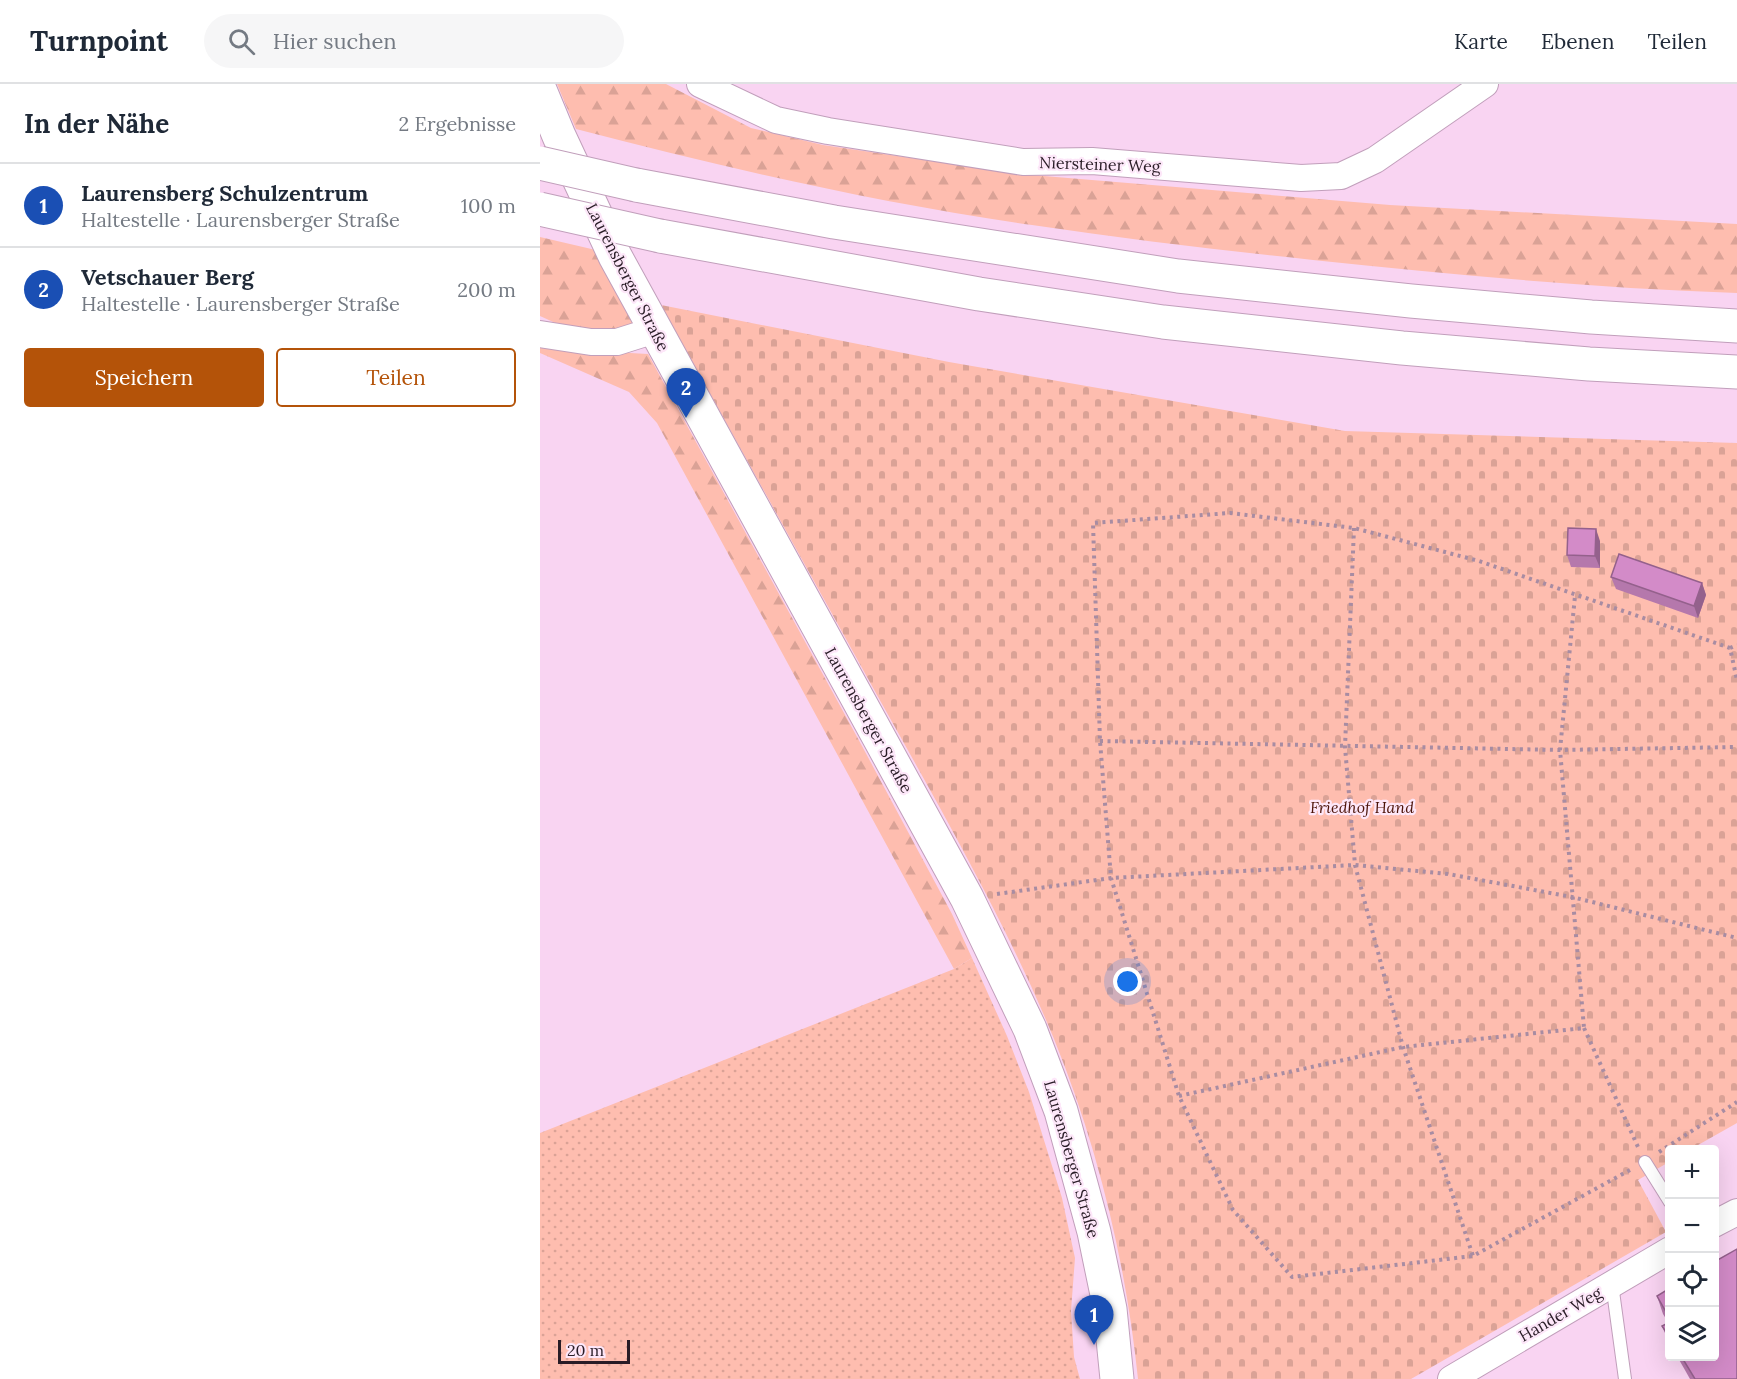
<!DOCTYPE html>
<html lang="de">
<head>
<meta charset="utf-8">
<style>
  body { margin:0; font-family:Lora,serif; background:#f6f6f7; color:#1f2937 }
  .controls { position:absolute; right:18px; bottom:18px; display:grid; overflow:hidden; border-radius:6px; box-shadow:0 6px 24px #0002 }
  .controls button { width:54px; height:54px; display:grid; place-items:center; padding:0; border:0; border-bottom:2px solid #e0e1e3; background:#fff; color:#1f2937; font:30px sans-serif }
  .scale { position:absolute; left:18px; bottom:15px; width:72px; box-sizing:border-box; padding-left:6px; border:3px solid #291c26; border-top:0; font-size:16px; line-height:21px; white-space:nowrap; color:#291c26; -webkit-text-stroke:4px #fde7f9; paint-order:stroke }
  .you { position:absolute; left:588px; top:898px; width:21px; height:21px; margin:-15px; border:4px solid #fff; border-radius:50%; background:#1a73e8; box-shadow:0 0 0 9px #1a73e833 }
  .badge { display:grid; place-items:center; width:39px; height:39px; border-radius:50%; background:#b45309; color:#fff; font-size:20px; font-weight:700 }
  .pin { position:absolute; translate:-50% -50px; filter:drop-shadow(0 2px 3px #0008) }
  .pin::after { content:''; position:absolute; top:32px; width:21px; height:18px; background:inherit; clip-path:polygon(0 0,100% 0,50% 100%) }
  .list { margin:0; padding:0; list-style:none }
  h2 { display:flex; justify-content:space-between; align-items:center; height:78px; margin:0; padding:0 24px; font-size:26px }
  h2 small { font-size:20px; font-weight:400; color:#747a83 }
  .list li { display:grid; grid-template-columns:39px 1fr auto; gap:18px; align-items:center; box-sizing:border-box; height:84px; padding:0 24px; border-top:2px solid #e0e1e3 }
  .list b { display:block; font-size:22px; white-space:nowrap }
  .list p { margin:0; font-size:20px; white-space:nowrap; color:#747a83 }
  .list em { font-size:20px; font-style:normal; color:#747a83 }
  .actions { display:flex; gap:12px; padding:18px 24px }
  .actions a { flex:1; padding:14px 0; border:2px solid #b45309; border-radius:6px; text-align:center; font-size:21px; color:#b45309 }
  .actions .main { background:#b45309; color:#fff }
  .icon { flex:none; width:33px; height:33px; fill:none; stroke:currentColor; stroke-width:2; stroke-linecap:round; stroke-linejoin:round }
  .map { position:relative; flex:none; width:1197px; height:1295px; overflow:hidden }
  header { display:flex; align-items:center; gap:36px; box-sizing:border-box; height:84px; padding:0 30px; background:#fff; border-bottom:2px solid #e0e1e3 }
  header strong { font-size:28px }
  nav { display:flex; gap:33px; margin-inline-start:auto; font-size:21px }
  .search { width:420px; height:54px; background:#f6f6f7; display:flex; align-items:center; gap:15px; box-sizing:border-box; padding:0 21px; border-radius:33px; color:#747a83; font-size:22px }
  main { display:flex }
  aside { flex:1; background:#fff }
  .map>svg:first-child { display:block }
</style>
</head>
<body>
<header>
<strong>Turnpoint</strong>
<div class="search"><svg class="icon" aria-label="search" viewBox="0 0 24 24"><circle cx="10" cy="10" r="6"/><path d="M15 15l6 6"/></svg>Hier suchen</div>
<nav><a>Karte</a><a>Ebenen</a><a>Teilen</a></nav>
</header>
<main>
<aside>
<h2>In der Nähe<small>2 Ergebnisse</small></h2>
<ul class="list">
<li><span class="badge" style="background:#1a4fb4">1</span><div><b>Laurensberg Schulzentrum</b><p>Haltestelle · Laurensberger Straße</p></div><em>100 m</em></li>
<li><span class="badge" style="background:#1a4fb4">2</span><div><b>Vetschauer Berg</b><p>Haltestelle · Laurensberger Straße</p></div><em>200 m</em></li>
</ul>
<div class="actions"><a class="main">Speichern</a><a>Teilen</a></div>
</aside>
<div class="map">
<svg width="1197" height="1295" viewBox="0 0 1197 1295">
  <defs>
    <pattern id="grass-dots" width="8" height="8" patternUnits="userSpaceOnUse" patternTransform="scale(1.5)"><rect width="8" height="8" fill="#febdaf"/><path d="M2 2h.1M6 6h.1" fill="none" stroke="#daa296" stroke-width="1.8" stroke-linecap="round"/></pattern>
    <pattern id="forest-firs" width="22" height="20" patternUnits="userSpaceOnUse" patternTransform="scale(1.5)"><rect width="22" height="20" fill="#febdaf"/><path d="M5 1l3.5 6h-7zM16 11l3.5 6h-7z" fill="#daa296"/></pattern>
    <pattern id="cemetery-stones" width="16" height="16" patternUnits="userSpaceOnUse" patternTransform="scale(1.5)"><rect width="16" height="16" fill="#febdaf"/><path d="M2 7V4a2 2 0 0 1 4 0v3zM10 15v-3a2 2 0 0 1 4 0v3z" fill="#daa296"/></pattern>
  </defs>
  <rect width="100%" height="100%" fill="#f9d4f2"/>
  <polygon fill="url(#grass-dots)" points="432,874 467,952 489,1008 522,1114 535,1174 531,1227 534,1273 540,1295 0,1295 0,1049 414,885"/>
  <g fill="url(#forest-firs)">
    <path d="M 17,0 L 126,0 L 211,44 L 283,61 L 480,90 L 850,121 L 1197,140 L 1197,209 C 1055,204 914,191 773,176 C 679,166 585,155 492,141 C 338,119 186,84 36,45 Z"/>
    <polygon points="0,153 60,167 103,238 61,248 22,242 0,232"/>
    <polygon points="0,264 108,270 322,662 412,830 432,874 414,885 117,339 89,308 0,269"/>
  </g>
  <path fill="url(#cemetery-stones)" d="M 121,221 L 409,278 L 805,347 L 1197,359 L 1197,1039 L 1151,1065 L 1130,1066 L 1129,1078 L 1098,1096 L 1126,1148 L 871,1295 L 598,1295 C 586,1179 558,1063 514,955 C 465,836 400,724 337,611 C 265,481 193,351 121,221 Z"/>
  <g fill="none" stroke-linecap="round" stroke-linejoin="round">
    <defs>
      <g id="lane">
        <polyline points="1105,1078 1130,1118"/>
        <polyline points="1072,1200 1085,1295"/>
      </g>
      <g id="street">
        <polyline points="160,0 236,36 288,47 483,78 552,77 761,94 801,92 835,76 945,0"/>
        <polyline points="0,250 51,258 77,258 115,246"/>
        <polyline points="1174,1140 1197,1128"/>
        <polyline points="911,1295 1130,1166"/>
      </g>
      <polyline id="secondary" points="0,6 19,52 75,172 427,814 490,945 521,1027 554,1148 570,1225 577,1295"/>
      <g id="highway">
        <polyline points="96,101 294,138 638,192 871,217 1051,233 1197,242"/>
        <polyline points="120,152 439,210 623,238 862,264 1049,280 1197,288"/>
      </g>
    </defs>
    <use href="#lane" stroke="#c19fbb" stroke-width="14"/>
    <use href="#street" stroke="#c19fbb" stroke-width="28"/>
    <use href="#secondary" stroke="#c19fbb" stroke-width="35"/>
    <use href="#highway" stroke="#c19fbb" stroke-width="35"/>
    <g stroke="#a88ca2" stroke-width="4" stroke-dasharray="3 4.5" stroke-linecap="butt">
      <polyline points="814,444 805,663 815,781 863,963 933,1172"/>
      <polyline points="1190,564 1197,561"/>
      <polyline points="560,657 1020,666 1197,663"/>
      <polyline points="457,810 571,794 815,781 908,790 1032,813 1197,854"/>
      <polyline points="1044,944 1098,1063"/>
      <polyline points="639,1012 863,963 1044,944 1020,666 1035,512"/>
      <polyline points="1119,1068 1197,1018"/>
      <polyline points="1090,1086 933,1172 752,1193 693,1126 639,1012 571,794 560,657 553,439 690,429 814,444 939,477 1190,564 1197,596"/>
    </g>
    <use href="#lane" stroke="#fff" stroke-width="12"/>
    <use href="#street" stroke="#fff" stroke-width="26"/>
    <use href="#secondary" stroke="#fff" stroke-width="33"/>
    <use href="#highway" stroke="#fff" stroke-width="33"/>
    <defs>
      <g id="highway-bridge">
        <polyline points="0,79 96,101"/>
        <polyline points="0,125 120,152"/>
      </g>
    </defs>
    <use href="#highway-bridge" stroke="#c19fbb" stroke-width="35" stroke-linecap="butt"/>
    <use href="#highway-bridge" stroke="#fff" stroke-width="33"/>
  </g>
  <g fill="#b578ac">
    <polygon points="1060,457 1060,484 1031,483 1027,471"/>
    <polygon points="1071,493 1162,499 1166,511 1158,534 1076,505"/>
    <polygon points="1130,1204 1130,1261 1122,1242 1128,1238 1123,1230 1117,1212"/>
    <polygon points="1137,1272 1174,1272 1197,1295 1150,1295"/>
  </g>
  <g fill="#94618c">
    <polygon points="1056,445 1060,457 1060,484 1055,472"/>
    <polygon points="1162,499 1166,511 1158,534 1154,522"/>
  </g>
  <g fill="#d38bc8" stroke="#94618c" stroke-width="1.5">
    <polygon points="1028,444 1056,445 1055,472 1027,471"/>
    <polygon points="1079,470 1162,499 1154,522 1071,493"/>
    <polygon points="1197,1165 1197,1295 1155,1295 1141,1272 1174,1272 1174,1178"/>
    <polygon points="1130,1204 1130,1235 1117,1212"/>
    <polygon points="1130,1238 1130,1254 1122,1242"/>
  </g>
  <g text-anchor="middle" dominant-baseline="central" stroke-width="4.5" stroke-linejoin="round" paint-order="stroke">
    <g font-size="16" fill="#291c26" stroke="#fde7f9">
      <text transform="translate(560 80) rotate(2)">Niersteiner Weg</text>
      <text transform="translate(88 193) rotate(63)">Laurensberger Straße</text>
      <text transform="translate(329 636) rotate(61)">Laurensberger Straße</text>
      <text transform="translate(532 1075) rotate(74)">Laurensberger Straße</text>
      <text transform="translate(1020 1230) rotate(-30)">Hander Weg</text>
    </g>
    <g font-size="16" font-style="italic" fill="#4c1308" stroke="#fde7f9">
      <text x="822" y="723">Friedhof Hand</text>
    </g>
  </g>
</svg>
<div class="controls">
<button>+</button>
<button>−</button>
<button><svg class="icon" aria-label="locate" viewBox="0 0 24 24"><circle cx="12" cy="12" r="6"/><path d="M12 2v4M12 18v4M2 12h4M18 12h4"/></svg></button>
<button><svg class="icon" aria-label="layers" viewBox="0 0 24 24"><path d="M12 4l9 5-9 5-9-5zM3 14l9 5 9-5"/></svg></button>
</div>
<div class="scale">20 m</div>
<div class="you"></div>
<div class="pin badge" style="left:554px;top:1261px;background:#1a4fb4">1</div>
<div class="pin badge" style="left:146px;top:334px;background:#1a4fb4">2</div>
</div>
</main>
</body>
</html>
